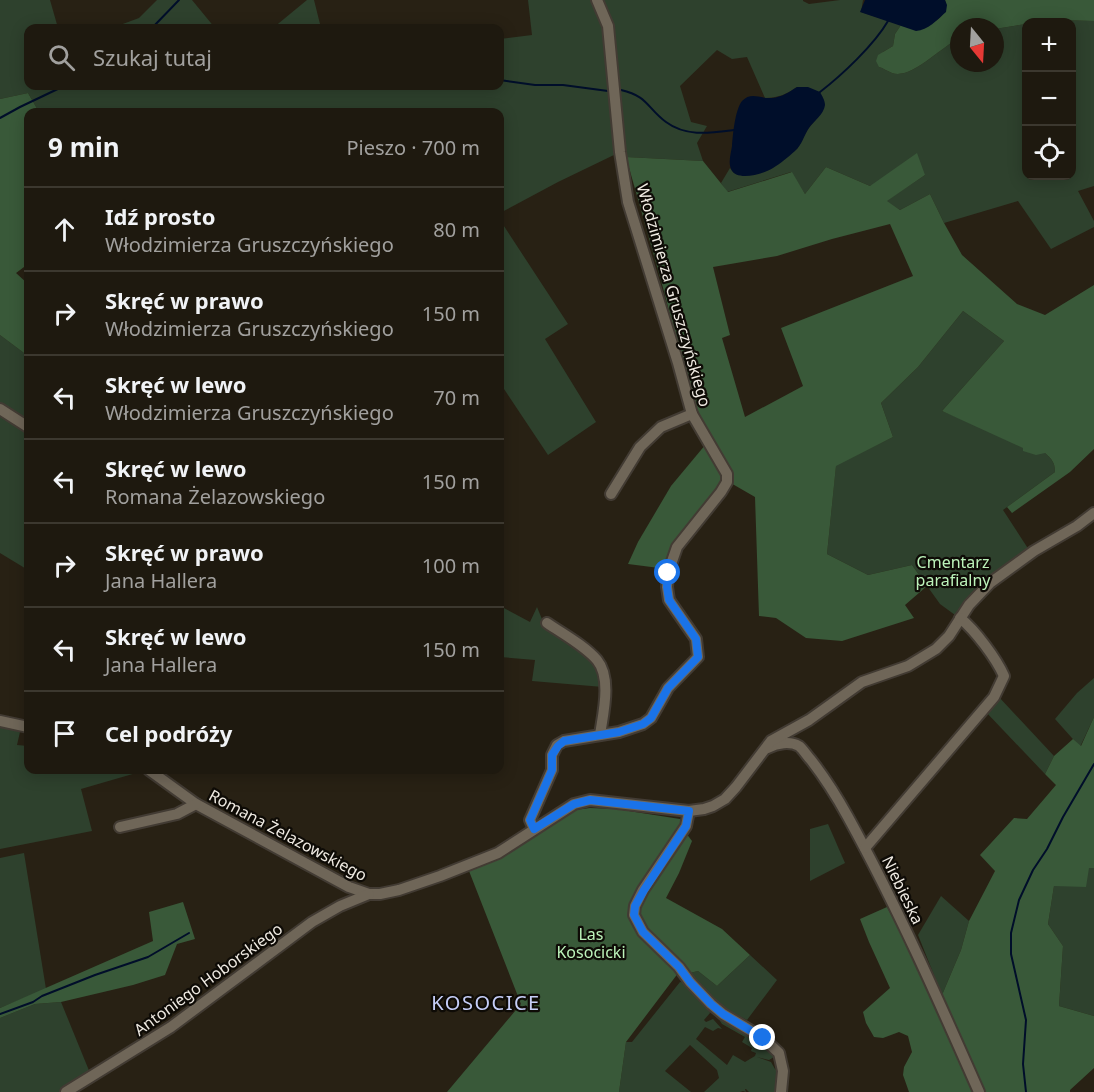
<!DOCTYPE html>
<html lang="pl">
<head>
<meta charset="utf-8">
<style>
  body { margin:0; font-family:"Noto Sans",sans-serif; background:#2b261d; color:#f1f3f6 }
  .controls { position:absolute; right:18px; top:18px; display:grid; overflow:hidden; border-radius:12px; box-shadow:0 3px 15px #0003 }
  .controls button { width:54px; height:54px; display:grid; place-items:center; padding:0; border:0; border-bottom:2px solid #3c382f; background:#1e190f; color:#f1f3f6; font:30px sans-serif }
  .compass { position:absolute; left:950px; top:18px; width:54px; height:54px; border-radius:50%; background:#1e190f; box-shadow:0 3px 15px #0003; rotate:162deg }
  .stop { position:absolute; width:18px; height:18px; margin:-14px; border:4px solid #1a73e8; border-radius:50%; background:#fff }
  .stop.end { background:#1a73e8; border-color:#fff; box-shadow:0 2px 6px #0008 }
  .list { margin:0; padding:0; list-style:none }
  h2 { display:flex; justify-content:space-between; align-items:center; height:78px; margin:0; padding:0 24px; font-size:26px }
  h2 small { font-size:20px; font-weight:400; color:#a1a09e }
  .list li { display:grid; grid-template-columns:39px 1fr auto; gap:18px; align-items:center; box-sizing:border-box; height:84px; padding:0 24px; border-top:2px solid #3c382f }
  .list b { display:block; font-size:22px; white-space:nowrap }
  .list p { margin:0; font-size:20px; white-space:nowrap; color:#a1a09e }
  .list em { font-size:20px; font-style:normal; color:#a1a09e }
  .icon { flex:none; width:33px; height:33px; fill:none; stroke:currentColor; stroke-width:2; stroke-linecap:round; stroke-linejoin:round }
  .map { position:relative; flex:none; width:1094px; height:1092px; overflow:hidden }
  .search { position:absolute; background:#1e190f; box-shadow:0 3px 15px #0003; left:24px; top:24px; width:480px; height:66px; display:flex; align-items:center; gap:15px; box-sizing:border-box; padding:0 21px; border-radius:12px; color:#a1a09e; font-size:22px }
  .panel { position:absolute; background:#1e190f; box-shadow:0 3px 15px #0003; left:24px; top:108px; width:480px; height:666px; border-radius:12px }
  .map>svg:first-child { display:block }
</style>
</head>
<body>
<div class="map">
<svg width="1094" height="1092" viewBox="0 0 1094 1092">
  <rect width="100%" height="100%" fill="#282114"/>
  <g fill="#2e412d">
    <polygon points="0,0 50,0 58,28 28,28 28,86 500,86 500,39 532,35 528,0 591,0 602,25 611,87 616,154 558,182 500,213 500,112 39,112 28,93 0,99"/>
    <polygon points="157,0 192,0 215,28 112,28 139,18"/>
    <polygon points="307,0 314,0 321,28 273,28"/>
    <path d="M 603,0 L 803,0 L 803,1 L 809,4 L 840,0 L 863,0 L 861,12 L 901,25 L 895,34 L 893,46 L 883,52 L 879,67 C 883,68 887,71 892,73 C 912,80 941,46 959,39 L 959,63 L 995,63 L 995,29 L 1026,24 L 1026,176 L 1072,176 L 1072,22 L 1041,22 L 1058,20 L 1094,21 L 1094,186 L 1078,191 L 1094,221 L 1094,227 L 1051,249 L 1018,201 L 944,223 L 930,194 L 900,210 L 886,201 L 925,175 L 870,186 L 826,167 L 805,194 L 791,172 L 727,192 L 721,183 L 730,168 L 734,173 L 797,149 L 808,129 L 820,114 L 797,87 C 787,94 778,98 765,98 L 747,57 L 732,59 L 717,50 L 680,86 L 691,122 L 707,126 L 697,143 L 703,161 L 626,157 L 612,21 Z"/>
    <polygon points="500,220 568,324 545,339 596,422 548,455 500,383"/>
    <path d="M 963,311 L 1004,341 L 942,411 L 1045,453 C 1052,459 1055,463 1055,472 L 1003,510 L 1029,550 L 973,593 L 955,615 L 940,604 L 912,565 L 868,575 L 827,554 L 836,465 L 893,437 L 881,403 L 918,367 Z"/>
    <polygon points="0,335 28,356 28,421 0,403"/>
    <polygon points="0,414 28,432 28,570 0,553"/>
    <polygon points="500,606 530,622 537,607 544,624 597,662 603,687 532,681 535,660 500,657"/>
    <polygon points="1094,678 1094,717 1080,747 1055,719 1077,693"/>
    <polygon points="998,696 1054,756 1045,774 985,711"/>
    <polygon points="0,722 22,728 20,732 17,745 28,746 28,770 141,770 143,771 81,789 92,831 0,849"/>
    <polygon points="828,824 845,863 810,881 810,829"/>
    <polygon points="24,853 46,989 0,1008 0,858"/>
    <polygon points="1089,868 1094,868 1094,1016 1059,1006 1063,946 1048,924 1054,886"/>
    <polygon points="941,896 969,921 961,950 942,995 918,935"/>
    <path d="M 750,955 L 777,980 L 747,1020 C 724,1009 704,995 690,973 L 698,971 L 717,986 Z"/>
    <polygon points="680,982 686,983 709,1008 710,1013 704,1020 706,1022 713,1019 722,1029 718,1028 713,1031 705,1027 696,1039 727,1065 733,1055 745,1062 755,1056 756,1053 751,1051 752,1048 742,1042 745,1037 722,1024 716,1015 747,1031 776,1056 773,1054 774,1057 769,1060 757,1057 771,1062 775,1069 779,1072 778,1092 749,1092 746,1089 745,1089 746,1092 743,1091 740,1092 704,1092 719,1078 717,1070 690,1045 665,1071 691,1092 619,1092 626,1042 632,1042"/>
    <polygon points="61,1002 90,1073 59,1092 0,1092 0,1018 35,1004"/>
  </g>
  <g fill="#395939" fill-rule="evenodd">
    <path d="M 945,0 L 1094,0 L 1094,21 L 1058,20 L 1041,22 L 1026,22 L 1026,24 L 995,29 L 995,27 L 959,27 L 959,39 C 941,46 912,80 892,73 C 887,71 883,68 879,67 L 876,61 L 878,55 L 893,46 L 895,34 L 901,25 C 915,33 952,21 945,0 Z"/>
    <polygon points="28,93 39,112 28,112 28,264 16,273 28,284 28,356 0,335 0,99"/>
    <path d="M 917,153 L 925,175 L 887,201 L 900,210 L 930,194 L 944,223 L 962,255 L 1017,304 L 1045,315 L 1094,285 L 1094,449 L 1070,472 L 1012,513 L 1007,507 L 1055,472 C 1055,463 1052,459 1045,453 L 1036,455 L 1023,451 L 1023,448 L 942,411 L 1004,341 L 963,311 L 918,367 L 881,403 L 893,437 L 836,466 L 827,554 L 868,575 L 912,565 L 927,586 L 905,605 L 914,618 L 842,641 L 806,638 L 776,618 L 759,616 L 755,497 L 729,482 L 695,410 L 662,284 L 626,157 L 703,161 L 728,192 L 792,172 L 805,194 L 826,167 L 870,186 ZM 890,224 L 913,276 L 781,328 L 803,386 L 745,417 L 722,338 L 730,335 L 713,267 L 777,256 L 832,239 Z"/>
    <polygon points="706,444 725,474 723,485 667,569 628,564 638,542 671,486"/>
    <polygon points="1094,717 1094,868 1089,868 1086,887 1054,886 1048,924 1063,946 1059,1006 1094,1016 1094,1068 1070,1090 1070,1092 984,1092 942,995 961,950 969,921 995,871 980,855 1014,818 1027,819 1056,785 1045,774 1054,756 1073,739 1081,746"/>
    <polygon points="590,808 616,809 680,819 686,833 692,841 679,873 666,898 722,929 750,955 717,986 698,971 690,973 682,968 626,1042 619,1092 447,1092 521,1004 469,871 503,854 575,810"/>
    <polygon points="183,902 195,939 177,944 165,975 133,985 61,1002 35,1004 0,1018 0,1008 153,941 149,912"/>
    <polygon points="887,907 934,998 975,1092 909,1092 903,1075 904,1067 912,1052 908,1036 899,1032 883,1038 874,1037 866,1023 863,1012 890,988 869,942 860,919"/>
  </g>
  <g fill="#000e2a">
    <path d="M 865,0 L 945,0 L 947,5 L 946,12 C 937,20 928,30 916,31 L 860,12 Z"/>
    <path d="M 797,87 L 808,87 L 820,92 C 822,96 825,100 825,105 C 824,114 814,121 809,128 C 804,135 802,145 795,151 C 788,157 780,164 773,168 C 764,174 736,182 731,169 C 728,162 731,153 732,146 C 733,134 735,110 742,101 C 751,91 761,99 772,98 C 782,97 789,92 797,87 Z"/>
  </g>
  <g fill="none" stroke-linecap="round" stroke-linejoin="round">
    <g stroke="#000e2a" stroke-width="2">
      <polyline points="152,28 179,0"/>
      <polyline points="500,80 535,85 563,85 608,91"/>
      <path d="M 621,90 C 648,96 647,108 666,122 C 686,137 710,133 734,130"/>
      <path d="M 820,92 C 842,75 874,45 888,21"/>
      <polyline points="0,118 20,107 64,86"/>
      <polyline points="0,1014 33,1002 42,996 95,975 148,957 189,933"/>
      <polyline points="1026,1092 1023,1064 1026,1020 1011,954 1011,933 1019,900 1033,870 1047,849 1063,817 1094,764"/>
    </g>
    <defs>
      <g id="minor">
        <polyline points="0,409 28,427"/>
        <polyline points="611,494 640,447 661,427 692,414"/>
        <path d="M 547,623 C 563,634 584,645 597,660 C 612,678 603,714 600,735"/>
        <polyline points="0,721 28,727"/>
        <path d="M 768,748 C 777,743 790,741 799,746 C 803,749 807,756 811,760 C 825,778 837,797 848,817 C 897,906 938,999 979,1092"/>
        <polyline points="149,770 196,804 349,887 369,894 380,894 399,890 440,876 498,853 574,804 590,800 689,811 704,809 713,806 725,799 736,787 771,741 809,720 862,682 908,666 936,649 949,636 969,605 990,583 1034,551 1077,526 1094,513"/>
        <polyline points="689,811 686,826 643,890 635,906 634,915 643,932 679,967 690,982 711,1004 723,1014 763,1038 779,1053 783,1071 781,1092"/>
        <polyline points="120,827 177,814 196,804"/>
        <polyline points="534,829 530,820 552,770 552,755 557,745 564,741 619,732 643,724 651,718 668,688 698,657 696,639 669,600 667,587 668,573 677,547 721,492 727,482 727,474 692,414 678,363 628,202 620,152 608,26 597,0"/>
        <path d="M 865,848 L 994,697 L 1004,676 C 996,658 975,630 960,618"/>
        <polyline points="66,1092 171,1027 312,922 340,906 369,894"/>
      </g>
    </defs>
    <use href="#minor" stroke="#423b33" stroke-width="14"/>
    <use href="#minor" stroke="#6f6658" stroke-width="10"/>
  </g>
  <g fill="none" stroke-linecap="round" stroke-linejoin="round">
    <polyline stroke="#1a73e8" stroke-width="8" points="668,573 667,587 669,600 696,639 698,657 668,688 651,718 643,724 619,732 564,741 558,746 552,755 552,770 530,820 534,829 574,804 590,800 689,811 686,826 644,890 635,906 634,915 643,932 679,967 690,982 711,1004 723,1014 763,1038"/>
  </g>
  <g text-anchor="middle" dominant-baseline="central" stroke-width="4.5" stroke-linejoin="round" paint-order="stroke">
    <g font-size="16" fill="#efeae2" stroke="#0e0b06">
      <text transform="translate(674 295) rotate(74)">Włodzimierza Gruszczyńskiego</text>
      <text transform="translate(288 835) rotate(28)">Romana Żelazowskiego</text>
      <text transform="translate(903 890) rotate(64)">Niebieska</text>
      <text transform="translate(208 979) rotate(-36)">Antoniego Hoborskiego</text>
    </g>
    <g font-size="16" fill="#bcf3ba" stroke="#0e0b06">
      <text x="953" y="562">Cmentarz<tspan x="953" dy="18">parafialny</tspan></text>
      <text x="591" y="934">Las<tspan x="591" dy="18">Kosocicki</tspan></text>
    </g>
    <g font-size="20" letter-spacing="1.5" fill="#c6cef8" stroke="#0e0b06">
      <text x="486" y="1002">KOSOCICE</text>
    </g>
  </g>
</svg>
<div class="controls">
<button>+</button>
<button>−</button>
<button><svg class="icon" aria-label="locate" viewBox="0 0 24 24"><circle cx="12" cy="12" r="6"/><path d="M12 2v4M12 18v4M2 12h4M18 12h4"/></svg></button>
</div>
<svg class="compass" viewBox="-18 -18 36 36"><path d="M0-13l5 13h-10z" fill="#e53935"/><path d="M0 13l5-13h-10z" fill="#a1a09e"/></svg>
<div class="stop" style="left:668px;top:573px"></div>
<div class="stop end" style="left:763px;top:1038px"></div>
<div class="search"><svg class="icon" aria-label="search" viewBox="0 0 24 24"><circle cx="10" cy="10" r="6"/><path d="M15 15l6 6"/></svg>Szukaj tutaj</div>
<section class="panel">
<h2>9 min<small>Pieszo · 700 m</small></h2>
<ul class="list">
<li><svg class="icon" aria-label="ahead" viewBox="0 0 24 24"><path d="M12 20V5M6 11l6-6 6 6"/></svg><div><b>Idź prosto</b><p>Włodzimierza Gruszczyńskiego</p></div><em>80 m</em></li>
<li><svg class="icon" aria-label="right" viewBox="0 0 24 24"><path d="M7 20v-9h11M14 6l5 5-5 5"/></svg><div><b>Skręć w prawo</b><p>Włodzimierza Gruszczyńskiego</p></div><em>150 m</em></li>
<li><svg class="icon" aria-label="left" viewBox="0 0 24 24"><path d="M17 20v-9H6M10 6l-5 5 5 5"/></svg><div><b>Skręć w lewo</b><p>Włodzimierza Gruszczyńskiego</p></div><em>70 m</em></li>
<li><svg class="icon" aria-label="left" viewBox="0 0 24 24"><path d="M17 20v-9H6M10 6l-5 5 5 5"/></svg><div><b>Skręć w lewo</b><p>Romana Żelazowskiego</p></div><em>150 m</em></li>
<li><svg class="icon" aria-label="right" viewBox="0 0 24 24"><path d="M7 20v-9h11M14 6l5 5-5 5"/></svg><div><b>Skręć w prawo</b><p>Jana Hallera</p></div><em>100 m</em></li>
<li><svg class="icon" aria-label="left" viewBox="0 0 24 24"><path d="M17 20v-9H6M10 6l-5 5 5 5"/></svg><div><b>Skręć w lewo</b><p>Jana Hallera</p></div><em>150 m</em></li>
<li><svg class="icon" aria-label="arrive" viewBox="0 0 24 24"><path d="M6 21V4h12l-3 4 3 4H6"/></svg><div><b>Cel podróży</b></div></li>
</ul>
</section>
</div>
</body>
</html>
